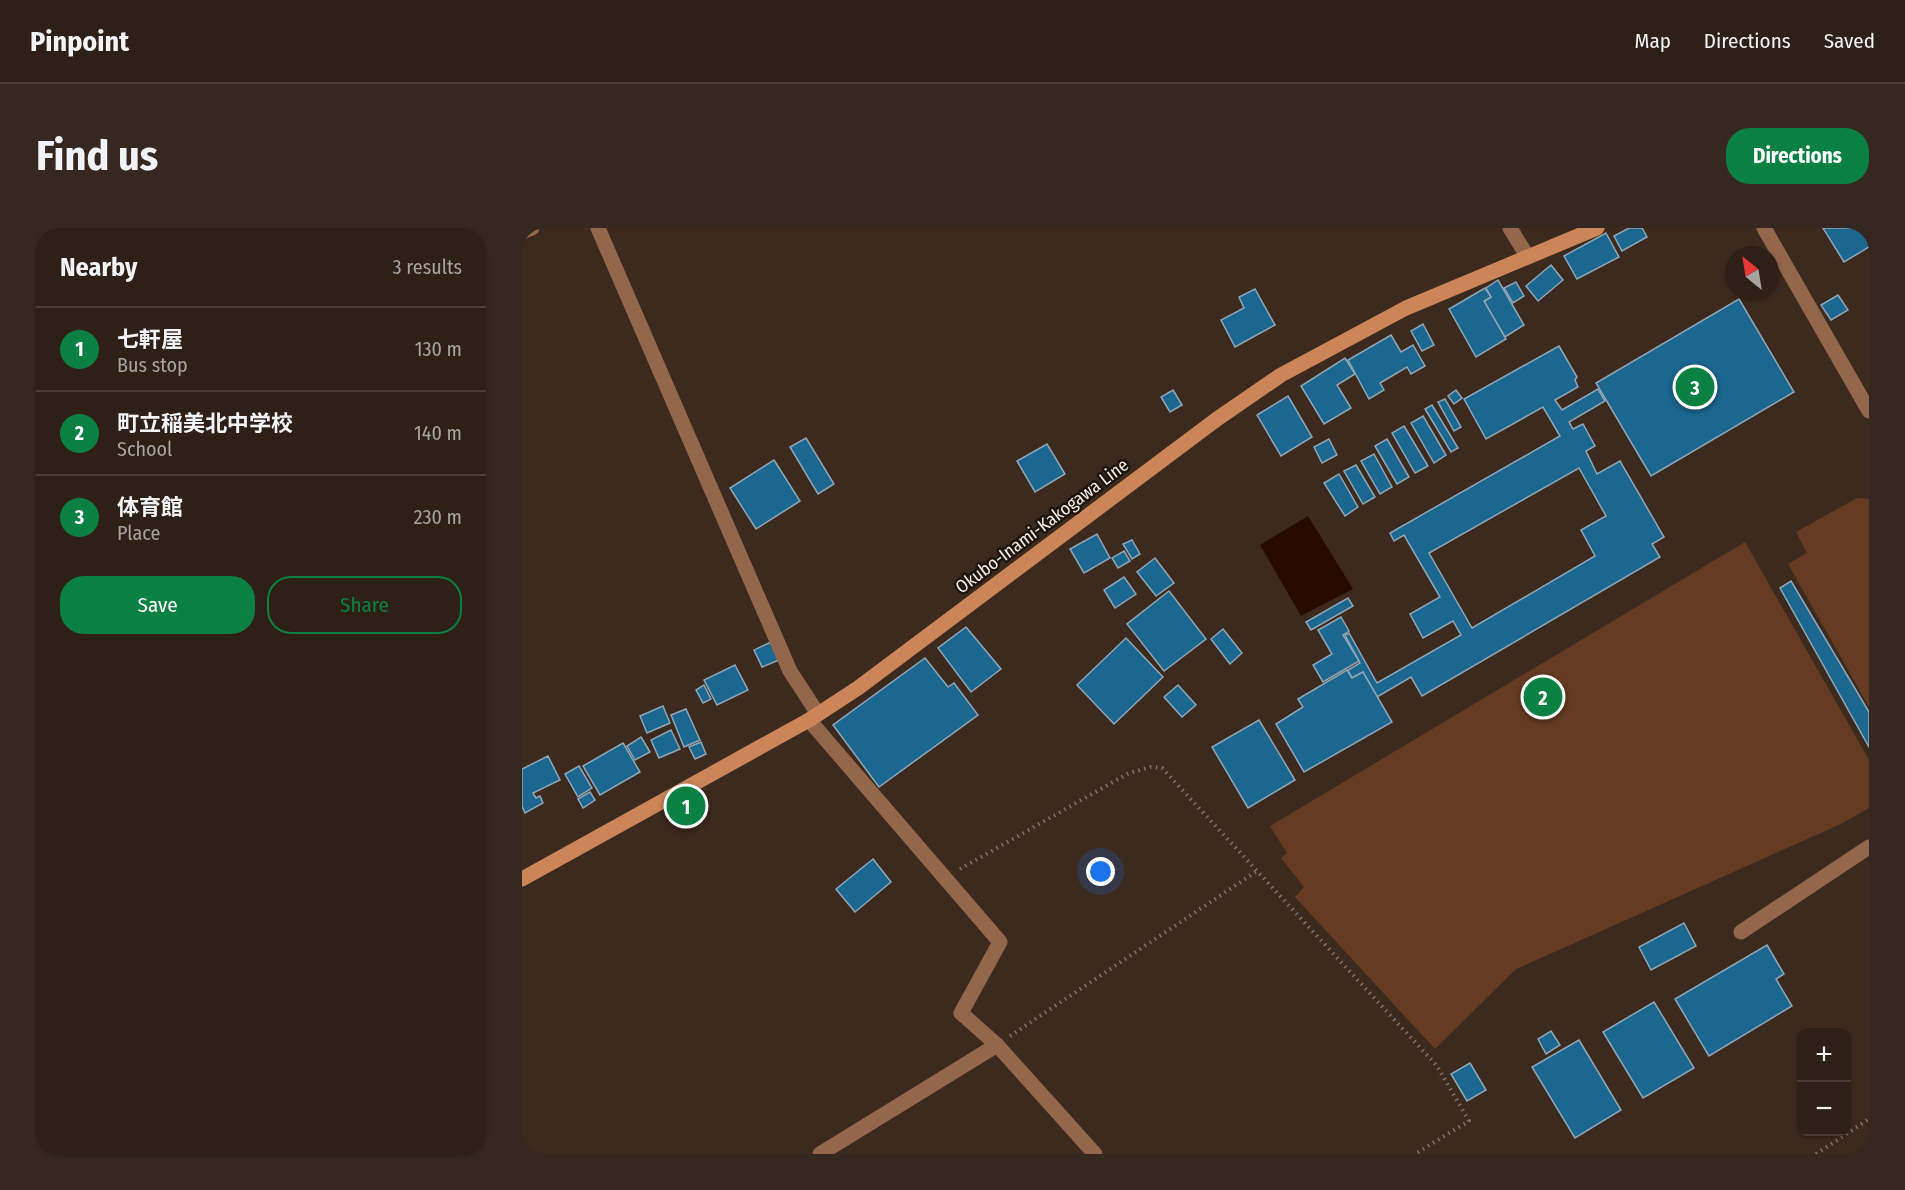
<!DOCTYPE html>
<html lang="en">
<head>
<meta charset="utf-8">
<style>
  body { margin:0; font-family:"Fira Sans Condensed","Noto Sans JP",sans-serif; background:#362820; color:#f1f3f6 }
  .controls { position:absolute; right:18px; bottom:18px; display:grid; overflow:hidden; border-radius:12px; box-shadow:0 2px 4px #0004 }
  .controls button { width:54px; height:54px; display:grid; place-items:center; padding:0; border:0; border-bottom:2px solid #493e36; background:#2e2017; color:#f1f3f6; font:30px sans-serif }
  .compass { position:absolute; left:1203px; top:18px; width:54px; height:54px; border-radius:50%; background:#2e2017; box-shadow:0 2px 4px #0004; rotate:330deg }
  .you { position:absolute; left:579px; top:644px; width:21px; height:21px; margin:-15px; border:4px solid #fff; border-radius:50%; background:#1a73e8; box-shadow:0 0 0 9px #1a73e833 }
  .badge { display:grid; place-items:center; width:39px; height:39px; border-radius:50%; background:#0b8043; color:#fff; font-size:20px; font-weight:700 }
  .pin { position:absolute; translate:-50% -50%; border:3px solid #fff; box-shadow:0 2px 6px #0006 }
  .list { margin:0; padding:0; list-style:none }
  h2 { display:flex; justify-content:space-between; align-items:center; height:78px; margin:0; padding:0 24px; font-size:26px }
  h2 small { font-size:20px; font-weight:400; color:#a7a3a1 }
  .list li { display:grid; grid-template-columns:39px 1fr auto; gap:18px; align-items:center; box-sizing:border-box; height:84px; padding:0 24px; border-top:2px solid #493e36 }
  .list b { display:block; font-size:22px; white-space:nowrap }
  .list p { margin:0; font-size:20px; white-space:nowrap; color:#a7a3a1 }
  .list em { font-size:20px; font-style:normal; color:#a7a3a1 }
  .actions { display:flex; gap:12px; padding:18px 24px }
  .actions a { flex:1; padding:14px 0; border:2px solid #0b8043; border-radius:24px; text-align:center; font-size:21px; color:#0b8043 }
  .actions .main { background:#0b8043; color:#fff }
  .map { position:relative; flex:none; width:1347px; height:926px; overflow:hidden; border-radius:24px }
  header { display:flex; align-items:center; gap:36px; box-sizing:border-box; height:84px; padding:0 30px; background:#2e2017; border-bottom:2px solid #493e36 }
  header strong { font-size:28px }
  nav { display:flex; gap:33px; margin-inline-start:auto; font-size:21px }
  .intro { display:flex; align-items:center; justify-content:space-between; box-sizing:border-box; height:144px; padding:0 36px }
  h1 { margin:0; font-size:42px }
  .button { padding:15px 27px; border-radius:24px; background:#0b8043; color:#fff; font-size:21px; font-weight:700 }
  main { display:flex; gap:36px; padding:0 36px }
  aside { flex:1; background:#2e2017; border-radius:24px; box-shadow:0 2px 4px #0004 }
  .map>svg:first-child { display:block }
</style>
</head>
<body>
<header>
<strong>Pinpoint</strong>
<nav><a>Map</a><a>Directions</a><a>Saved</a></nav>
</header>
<div class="intro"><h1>Find us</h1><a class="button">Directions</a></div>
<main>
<aside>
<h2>Nearby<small>3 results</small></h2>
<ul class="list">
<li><span class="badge">1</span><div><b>七軒屋</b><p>Bus stop</p></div><em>130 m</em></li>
<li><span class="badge">2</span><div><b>町立稲美北中学校</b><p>School</p></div><em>140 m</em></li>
<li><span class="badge">3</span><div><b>体育館</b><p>Place</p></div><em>230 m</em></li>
</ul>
<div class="actions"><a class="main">Save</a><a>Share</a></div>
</aside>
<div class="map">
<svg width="1347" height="926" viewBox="0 0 1347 926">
  <rect width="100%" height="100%" fill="#3d2a1f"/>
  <g fill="#653c23">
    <polygon points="1335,270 1347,271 1347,479 1266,336 1285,325 1274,304"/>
    <polygon points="1223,314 1347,532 1347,580 1319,596 994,741 913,821 773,669 782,659 759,630 765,625 748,598"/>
  </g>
  <polygon fill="#280b00" points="786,288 831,361 779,388 738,317"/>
  <g fill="#1c6790" stroke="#8fa6b6" stroke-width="1.5" fill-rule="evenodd">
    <polygon points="1107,0 1120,0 1125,9 1100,23 1092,8"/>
    <polygon points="1301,0 1347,0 1347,19 1322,34"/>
    <polygon points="1084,5 1097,29 1055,51 1042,28"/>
    <polygon points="1029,37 1041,52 1016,73 1004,58"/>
    <polygon points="976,52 1002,97 983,109 962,74 969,69 964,60"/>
    <polygon points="994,54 1002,68 991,75 982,60"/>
    <polygon points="963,60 969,69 962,73 984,111 954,129 927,81"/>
    <polygon points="733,61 753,97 713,119 699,92 722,80 717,69"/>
    <polygon points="1316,67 1326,82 1309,92 1299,77"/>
    <polygon points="1217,71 1272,164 1129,248 1074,155"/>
    <polygon points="901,96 912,117 900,123 889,103"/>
    <polygon points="869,107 879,124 891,117 903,138 889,146 885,139 858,155 862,162 847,171 826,132"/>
    <path d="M 1037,118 L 1055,149 L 1053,152 L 1056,159 L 1033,172 L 1040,182 L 1076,161 L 1083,173 L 1047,194 L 1051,201 L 1061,196 L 1073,218 L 1064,223 L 1075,246 L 1098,233 L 1142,309 L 1130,316 L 1138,329 L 900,468 L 889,449 L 855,469 L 841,444 L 830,450 L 826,442 L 838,435 L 823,407 L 827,405 L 855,455 L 939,407 L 931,393 L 901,410 L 888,386 L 918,369 L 882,307 L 872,313 L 868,305 L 1038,208 L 1021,179 L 964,211 L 942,171 ZM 1057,240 L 1084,288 L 1059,302 L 1073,328 L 950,400 L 907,325 Z"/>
    <polygon points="823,130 833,146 815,157 829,180 802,196 779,158"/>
    <polygon points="651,162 660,177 648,184 639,169"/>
    <polygon points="934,162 940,170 932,176 926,168"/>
    <polygon points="766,168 790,209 759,228 735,187"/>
    <polygon points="923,171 939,199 932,203 916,174"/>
    <polygon points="910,177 936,220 929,224 903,181"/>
    <polygon points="901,188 924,227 912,235 889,195"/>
    <polygon points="882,198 906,238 893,245 870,205"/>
    <polygon points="284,210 312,256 296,266 268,219"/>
    <polygon points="807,211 815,227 800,235 792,219"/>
    <polygon points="865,211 887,249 875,256 853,218"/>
    <polygon points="525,216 543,246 513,264 495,233"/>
    <polygon points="852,226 870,259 858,266 839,233"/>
    <polygon points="252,232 278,273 234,301 208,260"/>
    <polygon points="834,237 853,269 841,276 822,243"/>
    <polygon points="817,246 836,279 823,288 802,255"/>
    <polygon points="575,306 588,330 562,345 548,321"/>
    <polygon points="610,312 618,326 610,331 601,316"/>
    <polygon points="602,323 608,333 596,340 590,330"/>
    <polygon points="633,330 652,355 634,368 615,344"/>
    <polygon points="602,349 614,366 593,380 582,362"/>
    <polygon points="1269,353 1347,484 1347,519 1258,360"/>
    <polygon points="647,363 684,411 642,443 605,396"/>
    <polygon points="826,370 831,378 789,402 784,394"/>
    <polygon points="819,389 827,403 821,407 837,433 801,454 791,437 810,426 796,402"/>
    <polygon points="444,399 479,441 449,464 416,420"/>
    <polygon points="701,401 720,425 708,436 689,411"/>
    <polygon points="604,410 641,449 592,496 555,457"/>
    <polygon points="249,414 257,432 240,439 232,422"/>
    <polygon points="403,430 426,459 432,455 456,487 357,559 311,497"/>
    <polygon points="213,437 226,462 195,477 182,452"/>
    <polygon points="825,442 830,450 841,444 870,494 782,544 754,496 781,479 776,471"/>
    <polygon points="182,457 189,471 181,475 174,462"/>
    <polygon points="656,457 674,477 660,489 642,469"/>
    <polygon points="141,478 148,495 125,505 118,488"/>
    <polygon points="164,481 178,512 162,519 149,487"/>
    <polygon points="737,492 773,552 726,580 690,519"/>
    <polygon points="149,502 158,521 137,530 129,512"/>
    <polygon points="119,509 128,524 113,532 105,518"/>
    <polygon points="179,514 184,526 173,531 167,519"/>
    <polygon points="101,515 118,544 78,567 61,538"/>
    <polygon points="26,528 38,552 11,565 14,570 18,568 21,575 3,585 0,578 0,541"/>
    <polygon points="57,538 70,560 56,569 43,546"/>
    <polygon points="68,564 73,572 61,580 56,571"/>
    <polygon points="351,631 369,654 333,684 314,661"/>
    <polygon points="1162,695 1174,718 1129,742 1117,719"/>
    <polygon points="1245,717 1262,746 1254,751 1270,778 1187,828 1153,771"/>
    <polygon points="1132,774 1172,840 1121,870 1081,804"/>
    <polygon points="1029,803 1038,817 1024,826 1016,811"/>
    <polygon points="1057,812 1099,882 1053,910 1010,839"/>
    <polygon points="948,835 964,862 945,873 929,846"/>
  </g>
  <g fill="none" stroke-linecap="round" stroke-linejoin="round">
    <g stroke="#837168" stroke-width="4" stroke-dasharray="1.5 4.5" stroke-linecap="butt">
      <polyline points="438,641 607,545 629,539 640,540 915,838 947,893 893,926"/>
      <polyline points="488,808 735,643"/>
      <polyline points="1294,926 1347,891"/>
    </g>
    <g stroke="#94664c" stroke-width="15">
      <polyline points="76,0 268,443 296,486"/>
      <polyline points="988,0 1005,28"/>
      <polyline points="0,4 10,0"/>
      <polyline points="287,492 478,714 439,785 475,817 573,926"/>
      <polyline points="1219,704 1347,619"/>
      <polyline points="298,926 475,817"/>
    </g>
    <polyline stroke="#94664c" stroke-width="15" points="1242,0 1347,183"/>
    <polyline stroke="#cc8559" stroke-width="15" points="0,651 287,492 336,460 695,191 759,147 884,80 1075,0"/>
  </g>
  <g text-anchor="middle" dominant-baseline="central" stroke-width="5" stroke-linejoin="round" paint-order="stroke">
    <g font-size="18" fill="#fceee7" stroke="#1d1510">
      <text transform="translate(520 298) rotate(-37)">Okubo-Inami-Kakogawa Line</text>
    </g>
  </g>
</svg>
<div class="controls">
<button>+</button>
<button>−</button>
</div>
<svg class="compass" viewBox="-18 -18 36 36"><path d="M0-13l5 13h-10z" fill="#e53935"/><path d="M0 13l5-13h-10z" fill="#a7a3a1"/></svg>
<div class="you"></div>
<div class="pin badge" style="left:164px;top:578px">1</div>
<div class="pin badge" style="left:1021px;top:469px">2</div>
<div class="pin badge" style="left:1173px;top:159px">3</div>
</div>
</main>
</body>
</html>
